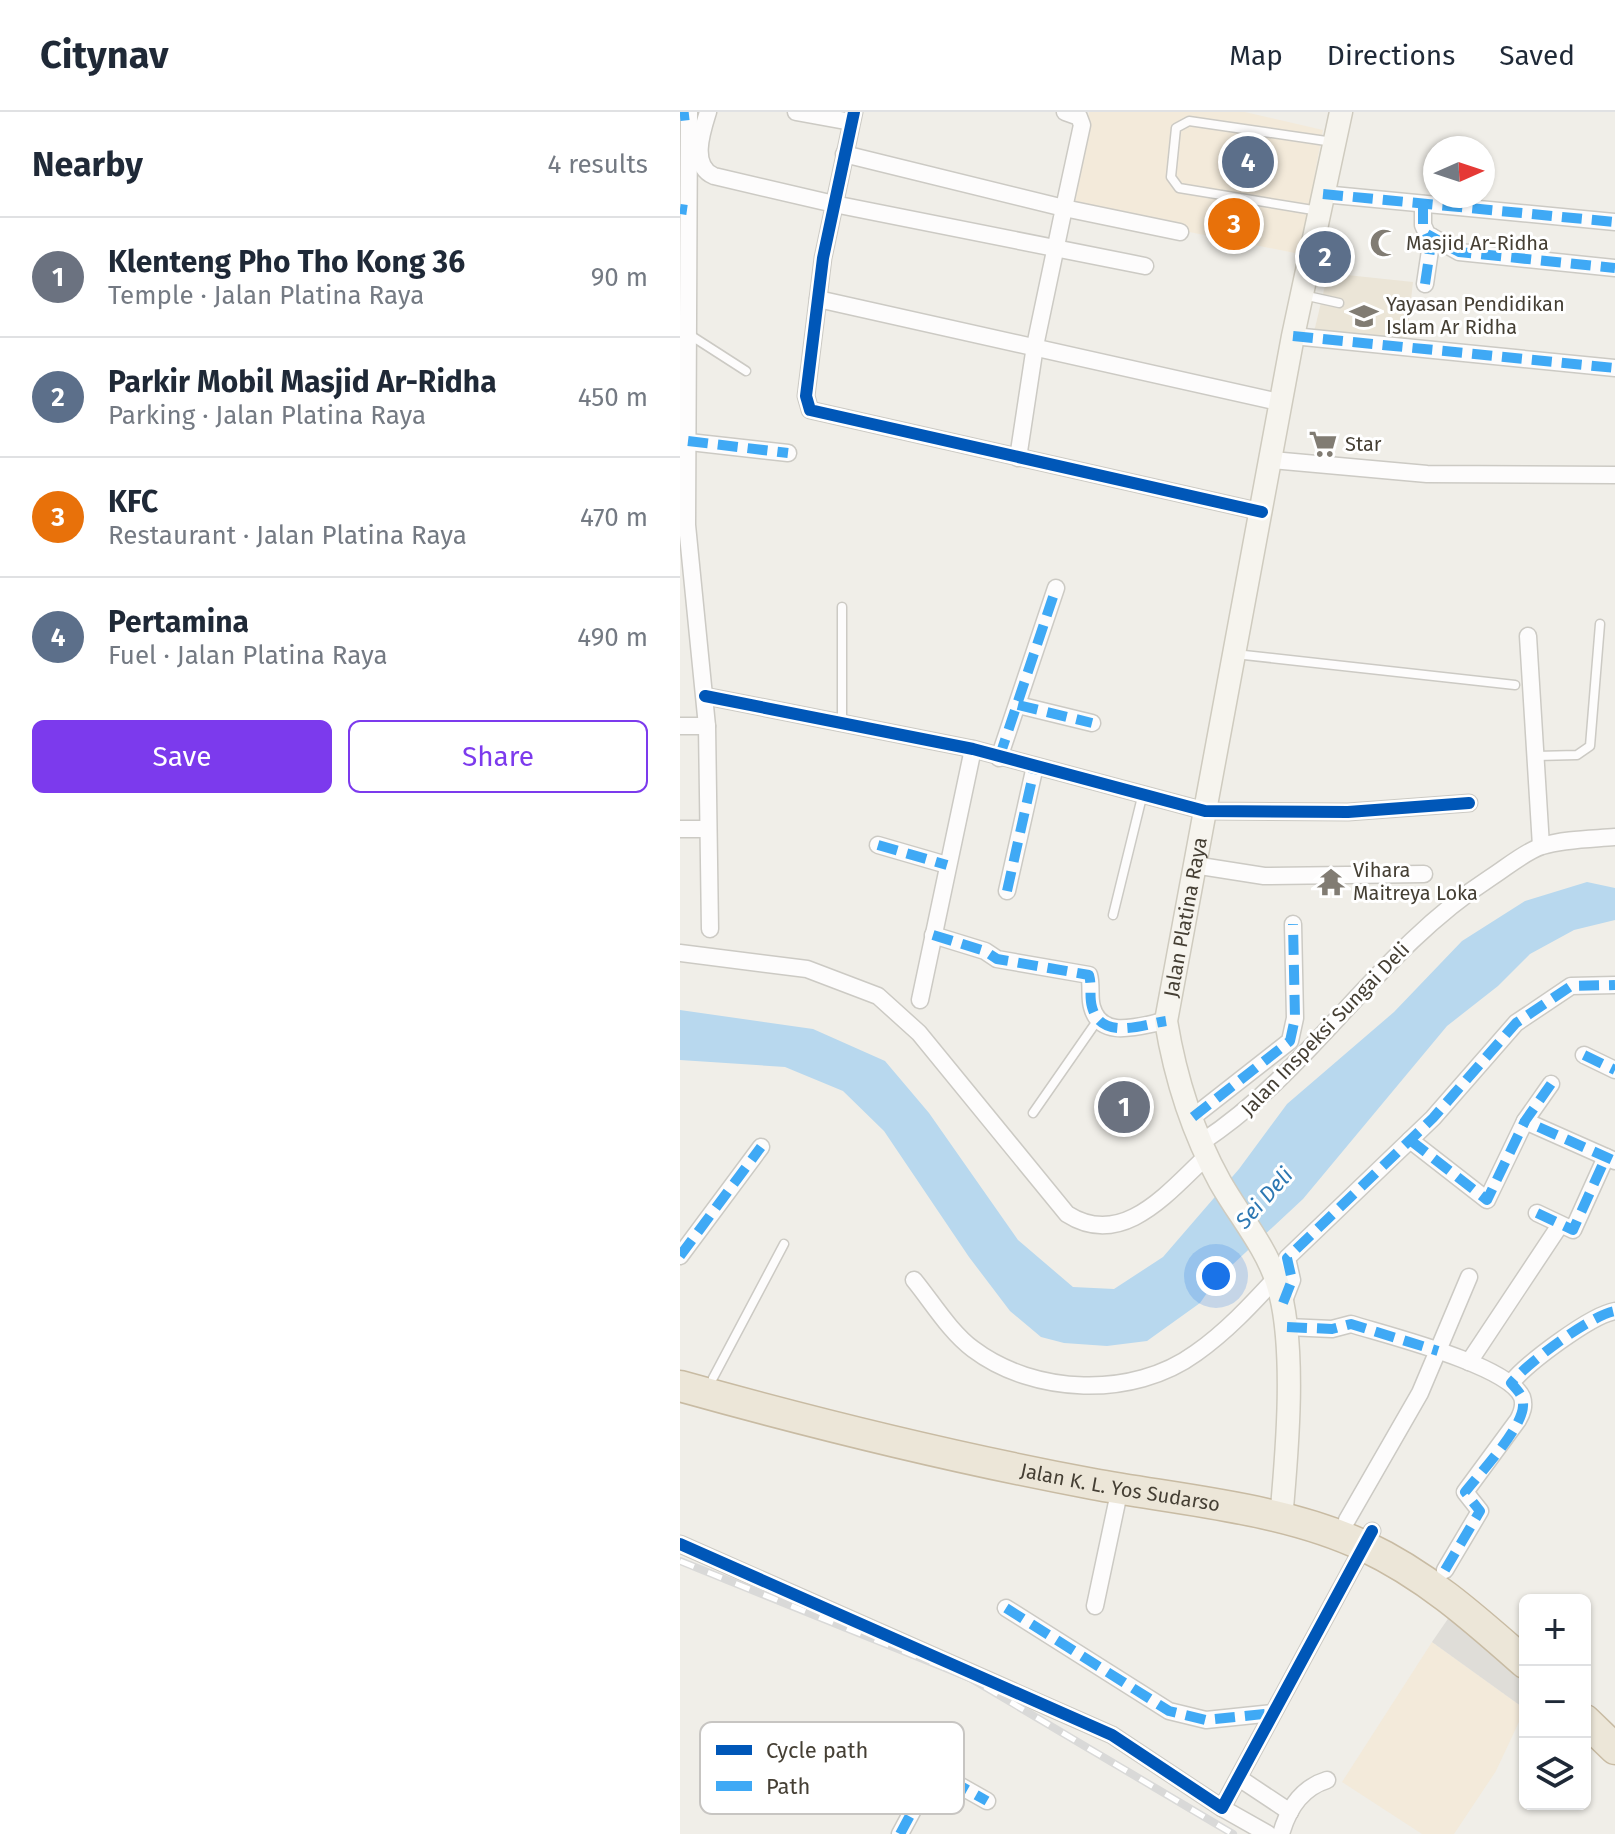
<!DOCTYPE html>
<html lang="en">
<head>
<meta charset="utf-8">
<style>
  body { margin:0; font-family:"Fira Sans",sans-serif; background:#f6f6f7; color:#1f2937 }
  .controls { position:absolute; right:24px; bottom:24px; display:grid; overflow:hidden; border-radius:12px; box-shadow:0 2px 6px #0004 }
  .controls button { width:72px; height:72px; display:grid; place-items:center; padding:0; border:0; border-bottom:2px solid #e0e1e3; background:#fff; color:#1f2937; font:40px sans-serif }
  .compass { position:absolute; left:743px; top:24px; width:72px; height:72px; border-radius:50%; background:#fff; box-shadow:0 2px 6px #0004; rotate:87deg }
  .you { position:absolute; left:536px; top:1164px; width:28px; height:28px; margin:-20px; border:6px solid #fff; border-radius:50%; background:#1a73e8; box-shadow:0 0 0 12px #1a73e833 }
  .badge { display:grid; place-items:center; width:52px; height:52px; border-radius:50%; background:#7c3aed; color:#fff; font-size:26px; font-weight:700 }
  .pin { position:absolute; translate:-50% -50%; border:4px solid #fff; box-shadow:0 2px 8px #0006 }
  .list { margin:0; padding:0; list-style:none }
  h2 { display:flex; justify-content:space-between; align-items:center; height:104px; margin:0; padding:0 32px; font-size:34px }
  h2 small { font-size:26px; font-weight:400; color:#747a83 }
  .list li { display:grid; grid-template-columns:52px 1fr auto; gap:24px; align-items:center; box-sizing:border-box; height:120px; padding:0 32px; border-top:2px solid #e0e1e3 }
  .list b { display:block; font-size:30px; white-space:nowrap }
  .list p { margin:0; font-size:26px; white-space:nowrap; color:#747a83 }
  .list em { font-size:26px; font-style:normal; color:#747a83 }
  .actions { display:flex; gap:16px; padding:24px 32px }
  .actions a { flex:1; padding:18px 0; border:2px solid #7c3aed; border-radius:12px; text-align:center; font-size:28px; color:#7c3aed }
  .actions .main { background:#7c3aed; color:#fff }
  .icon { flex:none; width:44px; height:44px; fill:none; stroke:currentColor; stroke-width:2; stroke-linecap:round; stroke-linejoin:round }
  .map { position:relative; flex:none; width:935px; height:1722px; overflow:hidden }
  header { display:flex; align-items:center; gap:48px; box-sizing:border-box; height:112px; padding:0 40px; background:#fff; border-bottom:2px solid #e0e1e3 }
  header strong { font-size:38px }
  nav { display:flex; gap:44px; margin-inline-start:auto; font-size:28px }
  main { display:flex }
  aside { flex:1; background:#fff }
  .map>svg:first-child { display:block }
</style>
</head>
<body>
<header>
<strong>Citynav</strong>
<nav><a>Map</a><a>Directions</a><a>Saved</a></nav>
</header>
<main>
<aside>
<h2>Nearby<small>4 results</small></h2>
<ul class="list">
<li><span class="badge" style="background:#6b7280">1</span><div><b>Klenteng Pho Tho Kong 36</b><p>Temple · Jalan Platina Raya</p></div><em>90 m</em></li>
<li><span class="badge" style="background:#5c6f8a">2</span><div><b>Parkir Mobil Masjid Ar-Ridha</b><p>Parking · Jalan Platina Raya</p></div><em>450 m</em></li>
<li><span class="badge" style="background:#e8710a">3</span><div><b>KFC</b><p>Restaurant · Jalan Platina Raya</p></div><em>470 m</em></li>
<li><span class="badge" style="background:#5c6f8a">4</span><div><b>Pertamina</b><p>Fuel · Jalan Platina Raya</p></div><em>490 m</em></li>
</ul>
<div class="actions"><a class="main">Save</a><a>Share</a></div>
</aside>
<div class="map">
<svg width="935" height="1722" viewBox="0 0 935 1722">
  <rect width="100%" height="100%" fill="#f0eee8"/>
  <g fill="#f3eada">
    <polygon points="409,0 565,0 643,18 620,142 394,97"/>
    <polygon points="752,1530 845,1597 816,1659 774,1722 742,1722 662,1670"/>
  </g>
  <polygon fill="#ebe5d7" points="648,161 733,170 726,233 634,220"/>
  <polygon fill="#dfddd8" points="774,1498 845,1557 845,1597 752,1530"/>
  <polygon fill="#b8d8ee" points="907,770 935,776 935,808 894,818 850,842 818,874 767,914 623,1087 536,1168 520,1191 467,1229 427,1234 384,1231 361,1225 330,1199 289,1145 204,1019 163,979 105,955 0,948 0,898 133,917 205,949 249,1001 338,1128 393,1175 434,1177 483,1145 559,1057 607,992 714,900 782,829 845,789"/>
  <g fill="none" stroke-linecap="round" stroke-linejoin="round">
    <defs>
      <g id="lane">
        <polyline points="639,99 499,76 491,65 496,16 509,9 653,30"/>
        <polyline points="636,120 655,124 664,131"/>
        <polyline points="623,183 659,191"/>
        <polyline points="10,223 66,259"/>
        <polyline points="555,542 835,573"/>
        <polyline points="162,611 162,495"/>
        <polyline points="856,644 897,643 910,634 920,512"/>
        <polyline points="433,803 462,685"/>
        <polyline points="353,1001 417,909"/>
        <polyline points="33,1266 104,1132"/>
      </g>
      <g id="street">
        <path d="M 28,0 C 22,19 10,54 34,64 L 154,92 L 465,154"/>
        <polyline points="116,0 171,10"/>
        <polyline points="174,0 143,146 126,284 130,298 582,400"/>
        <polyline points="385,0 399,5 402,13 384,96 500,120"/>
        <polyline points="164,42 384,96 355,234 338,346"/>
        <polyline points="643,82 935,110"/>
        <polyline points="743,92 743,113 747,122 779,140 935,156"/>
        <polyline points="745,172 752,125"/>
        <polyline points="138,187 603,291"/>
        <polyline points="613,224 935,256"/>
        <polyline points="0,329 108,341"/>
        <polyline points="592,348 747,362 935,363"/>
        <polyline points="848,524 861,734"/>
        <polyline points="25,584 293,637 525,699 668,700 789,691"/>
        <polyline points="338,593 412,611"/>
        <polyline points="0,614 27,614 7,413 9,0"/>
        <polyline points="27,614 30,817"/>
        <polyline points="319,646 376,476"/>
        <polyline points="0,717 28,717"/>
        <polyline points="198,733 267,753"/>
        <polyline points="514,753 584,764 744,762"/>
        <polyline points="327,779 355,654"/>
        <path d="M 253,823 L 305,839 L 317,847 L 409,863 C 412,873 409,885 412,895 C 421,929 461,913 486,909"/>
        <path d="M 0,841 L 127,857 L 198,884 L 239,921 L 387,1102 C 443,1138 489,1079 527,1044"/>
        <polyline points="240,888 293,637"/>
        <polyline points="904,943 935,958"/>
        <polyline points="871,972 845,1009 935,1049"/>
        <polyline points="513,1005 610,929 615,906 613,812"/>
        <polyline points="730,1028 807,1088 845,1009"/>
        <path d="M 522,1030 C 634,956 696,840 810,766 C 826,756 844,740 862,734 C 885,727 911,727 935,725"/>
        <polyline points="857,1101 893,1118 926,1045"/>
        <polyline points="0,1144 81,1035"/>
        <path d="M 234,1168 C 252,1190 270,1220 293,1237 C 354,1283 453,1287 516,1241 C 546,1220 571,1193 596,1166"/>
        <polyline points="603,1191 612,1168 607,1146 753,1006 836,911 891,874 935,873"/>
        <path d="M 607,1215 L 652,1217 L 671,1212 C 706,1223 828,1253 842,1285 C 845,1294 842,1301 838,1308 L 785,1380 L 800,1399 L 765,1458"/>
        <polyline points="789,1250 880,1113"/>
        <path d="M 831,1271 C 847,1251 911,1203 935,1199"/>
        <polyline points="667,1408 740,1281 789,1165"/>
        <polyline points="0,1432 432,1623 542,1696 692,1419"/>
        <polyline points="415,1494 440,1376"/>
        <polyline points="326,1496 489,1599 526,1608 593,1601"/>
        <polyline points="559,1666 610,1700"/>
        <polyline points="542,1696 588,1722"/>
        <polyline points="220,1722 254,1659 307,1689"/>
        <path d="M 601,1722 C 608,1697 621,1676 647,1668"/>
      </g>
      <g id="secondary">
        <path id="s1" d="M 601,1407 C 607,1342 617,1230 597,1170 C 586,1135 558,1102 540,1070 C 513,1021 495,964 486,909 L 613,224 L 661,0"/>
      </g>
      <g id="highway">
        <path id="s2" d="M 0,1274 C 136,1312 274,1346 413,1372 C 500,1388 604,1396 684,1434 C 746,1463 794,1506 845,1551"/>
        <polyline points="905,1608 935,1637"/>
      </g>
    </defs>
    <use href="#lane" stroke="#cccac4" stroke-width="11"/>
    <use href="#street" stroke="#cccac4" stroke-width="19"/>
    <use href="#secondary" stroke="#cfcbbf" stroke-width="25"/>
    <use href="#highway" stroke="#c8bba3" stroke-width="33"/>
    <use href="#lane" stroke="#fdfcfc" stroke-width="8"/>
    <use href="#street" stroke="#fdfcfc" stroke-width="16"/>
    <use href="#secondary" stroke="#f6f4ee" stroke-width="22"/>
    <use href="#highway" stroke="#ece6d8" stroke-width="30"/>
    <defs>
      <polyline id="rail" points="0,1449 290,1566 553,1722"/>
    </defs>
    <use href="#rail" stroke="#d9d9d8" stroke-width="8"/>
    <use href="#rail" stroke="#fff" stroke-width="5" stroke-dasharray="15" stroke-linecap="butt"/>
    <g stroke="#3fa9f5" stroke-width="10" stroke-dasharray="20 10" stroke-linecap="butt">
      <polyline points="0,4 9,3"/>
      <polyline points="643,82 935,110"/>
      <polyline points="743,92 743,113 747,122 779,140 935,156"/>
      <polyline points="0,97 7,98"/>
      <polyline points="745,172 752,125"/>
      <polyline points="613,224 935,256"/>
      <polyline points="8,329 108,341"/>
      <polyline points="338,593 412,611"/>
      <polyline points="319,646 376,476"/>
      <polyline points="198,733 267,753"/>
      <polyline points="327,779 355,654"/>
      <path d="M 253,823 L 305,839 L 317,847 L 409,863 C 412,873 409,885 412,895 C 421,929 461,913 486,909"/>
      <polyline points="904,943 935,958"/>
      <polyline points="871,972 845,1009 935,1049"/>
      <polyline points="513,1005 610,929 615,906 613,812"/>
      <polyline points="730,1028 807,1088 845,1009"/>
      <polyline points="857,1101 893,1118 926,1045"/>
      <polyline points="0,1144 81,1035"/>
      <polyline points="603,1191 612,1168 607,1146 753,1006 836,911 891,874 935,873"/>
      <polyline points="607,1215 652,1217 671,1212 758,1239"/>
      <path d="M 765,1458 L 800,1399 L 785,1380 C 800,1361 842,1317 843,1294 C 844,1284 837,1278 831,1271 C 847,1251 911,1203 935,1199"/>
      <polyline points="326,1496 489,1599 526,1608 593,1601"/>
      <polyline points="220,1722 254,1659 307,1689"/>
    </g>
    <defs>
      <g id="cycleway">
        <polyline points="174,0 143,146 126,284 130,298 582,400"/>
        <polyline points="25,584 293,637 525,699 668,700 789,691"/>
        <polyline points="0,1432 432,1623 542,1696 692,1419"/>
      </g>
    </defs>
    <use href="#cycleway" stroke="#fff" stroke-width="17"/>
    <use href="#cycleway" stroke="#0057b8" stroke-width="12"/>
  </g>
  <defs>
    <symbol id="mosque-bare" viewBox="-9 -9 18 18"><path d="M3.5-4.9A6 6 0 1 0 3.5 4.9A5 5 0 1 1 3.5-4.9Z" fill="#817c73" stroke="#fff" stroke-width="2.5" paint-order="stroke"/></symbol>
    <symbol id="school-bare" viewBox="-9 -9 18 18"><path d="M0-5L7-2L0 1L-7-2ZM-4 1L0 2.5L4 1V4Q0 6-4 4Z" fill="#817c73" stroke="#fff" stroke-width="2.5" paint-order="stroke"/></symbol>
    <symbol id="supermarket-bare" viewBox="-9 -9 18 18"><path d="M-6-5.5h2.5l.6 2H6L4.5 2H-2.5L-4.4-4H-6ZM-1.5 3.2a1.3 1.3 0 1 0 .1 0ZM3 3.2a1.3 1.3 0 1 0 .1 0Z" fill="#817c73" stroke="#fff" stroke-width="2.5" paint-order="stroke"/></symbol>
    <symbol id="temple-bare" viewBox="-9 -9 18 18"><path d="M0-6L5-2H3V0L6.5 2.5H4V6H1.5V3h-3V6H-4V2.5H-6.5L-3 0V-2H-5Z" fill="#817c73" stroke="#fff" stroke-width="2.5" paint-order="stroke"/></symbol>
  </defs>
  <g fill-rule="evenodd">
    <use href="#mosque-bare" x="684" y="111" width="40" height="40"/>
    <use href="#school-bare" x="664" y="184" width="40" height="40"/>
    <use href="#supermarket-bare" x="623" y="312" width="40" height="40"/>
    <use href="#temple-bare" x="631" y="750" width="40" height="40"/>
  </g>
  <g text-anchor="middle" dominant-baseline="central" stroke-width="6" stroke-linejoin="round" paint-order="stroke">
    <g font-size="20" fill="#453f34" stroke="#fff" text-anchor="start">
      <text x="726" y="131">Masjid Ar-Ridha</text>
      <text x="706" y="192">Yayasan Pendidikan<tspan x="706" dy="23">Islam Ar Ridha</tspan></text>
      <text x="665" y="332">Star</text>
      <text x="673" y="758">Vihara<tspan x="673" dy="23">Maitreya Loka</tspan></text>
    </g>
    <g font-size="20" fill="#453f34" stroke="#fff">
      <text stroke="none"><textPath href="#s1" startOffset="630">Jalan Platina Raya</textPath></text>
      <text transform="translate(645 917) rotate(-46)">Jalan Inspeksi Sungai Deli</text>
      <text stroke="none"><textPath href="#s2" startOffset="452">Jalan K. L. Yos Sudarso</textPath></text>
    </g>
    <g font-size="22" font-style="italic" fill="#2c77b2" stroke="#fff">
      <text transform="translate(584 1086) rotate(-48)">Sei Deli</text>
    </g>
  </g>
  <rect x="20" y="1610" width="264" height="92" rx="12" fill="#fff" stroke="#c7c5c2" stroke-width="2"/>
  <rect x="36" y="1633" width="36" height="10" fill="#0057b8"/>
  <rect x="36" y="1669" width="36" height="10" fill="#3fa9f5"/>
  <g font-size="22" fill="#453f34">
    <text x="86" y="1646">Cycle path</text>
    <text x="86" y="1682">Path</text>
  </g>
</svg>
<div class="controls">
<button>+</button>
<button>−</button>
<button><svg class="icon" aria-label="layers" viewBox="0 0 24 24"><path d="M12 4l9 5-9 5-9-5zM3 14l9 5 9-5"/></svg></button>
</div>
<svg class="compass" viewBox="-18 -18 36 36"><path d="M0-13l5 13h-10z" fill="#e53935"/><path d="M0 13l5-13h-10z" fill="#747a83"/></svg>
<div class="you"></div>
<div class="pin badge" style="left:444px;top:995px;background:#6b7280">1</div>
<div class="pin badge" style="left:645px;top:145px;background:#5c6f8a">2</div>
<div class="pin badge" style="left:554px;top:112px;background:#e8710a">3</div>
<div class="pin badge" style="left:568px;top:50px;background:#5c6f8a">4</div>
</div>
</main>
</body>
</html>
